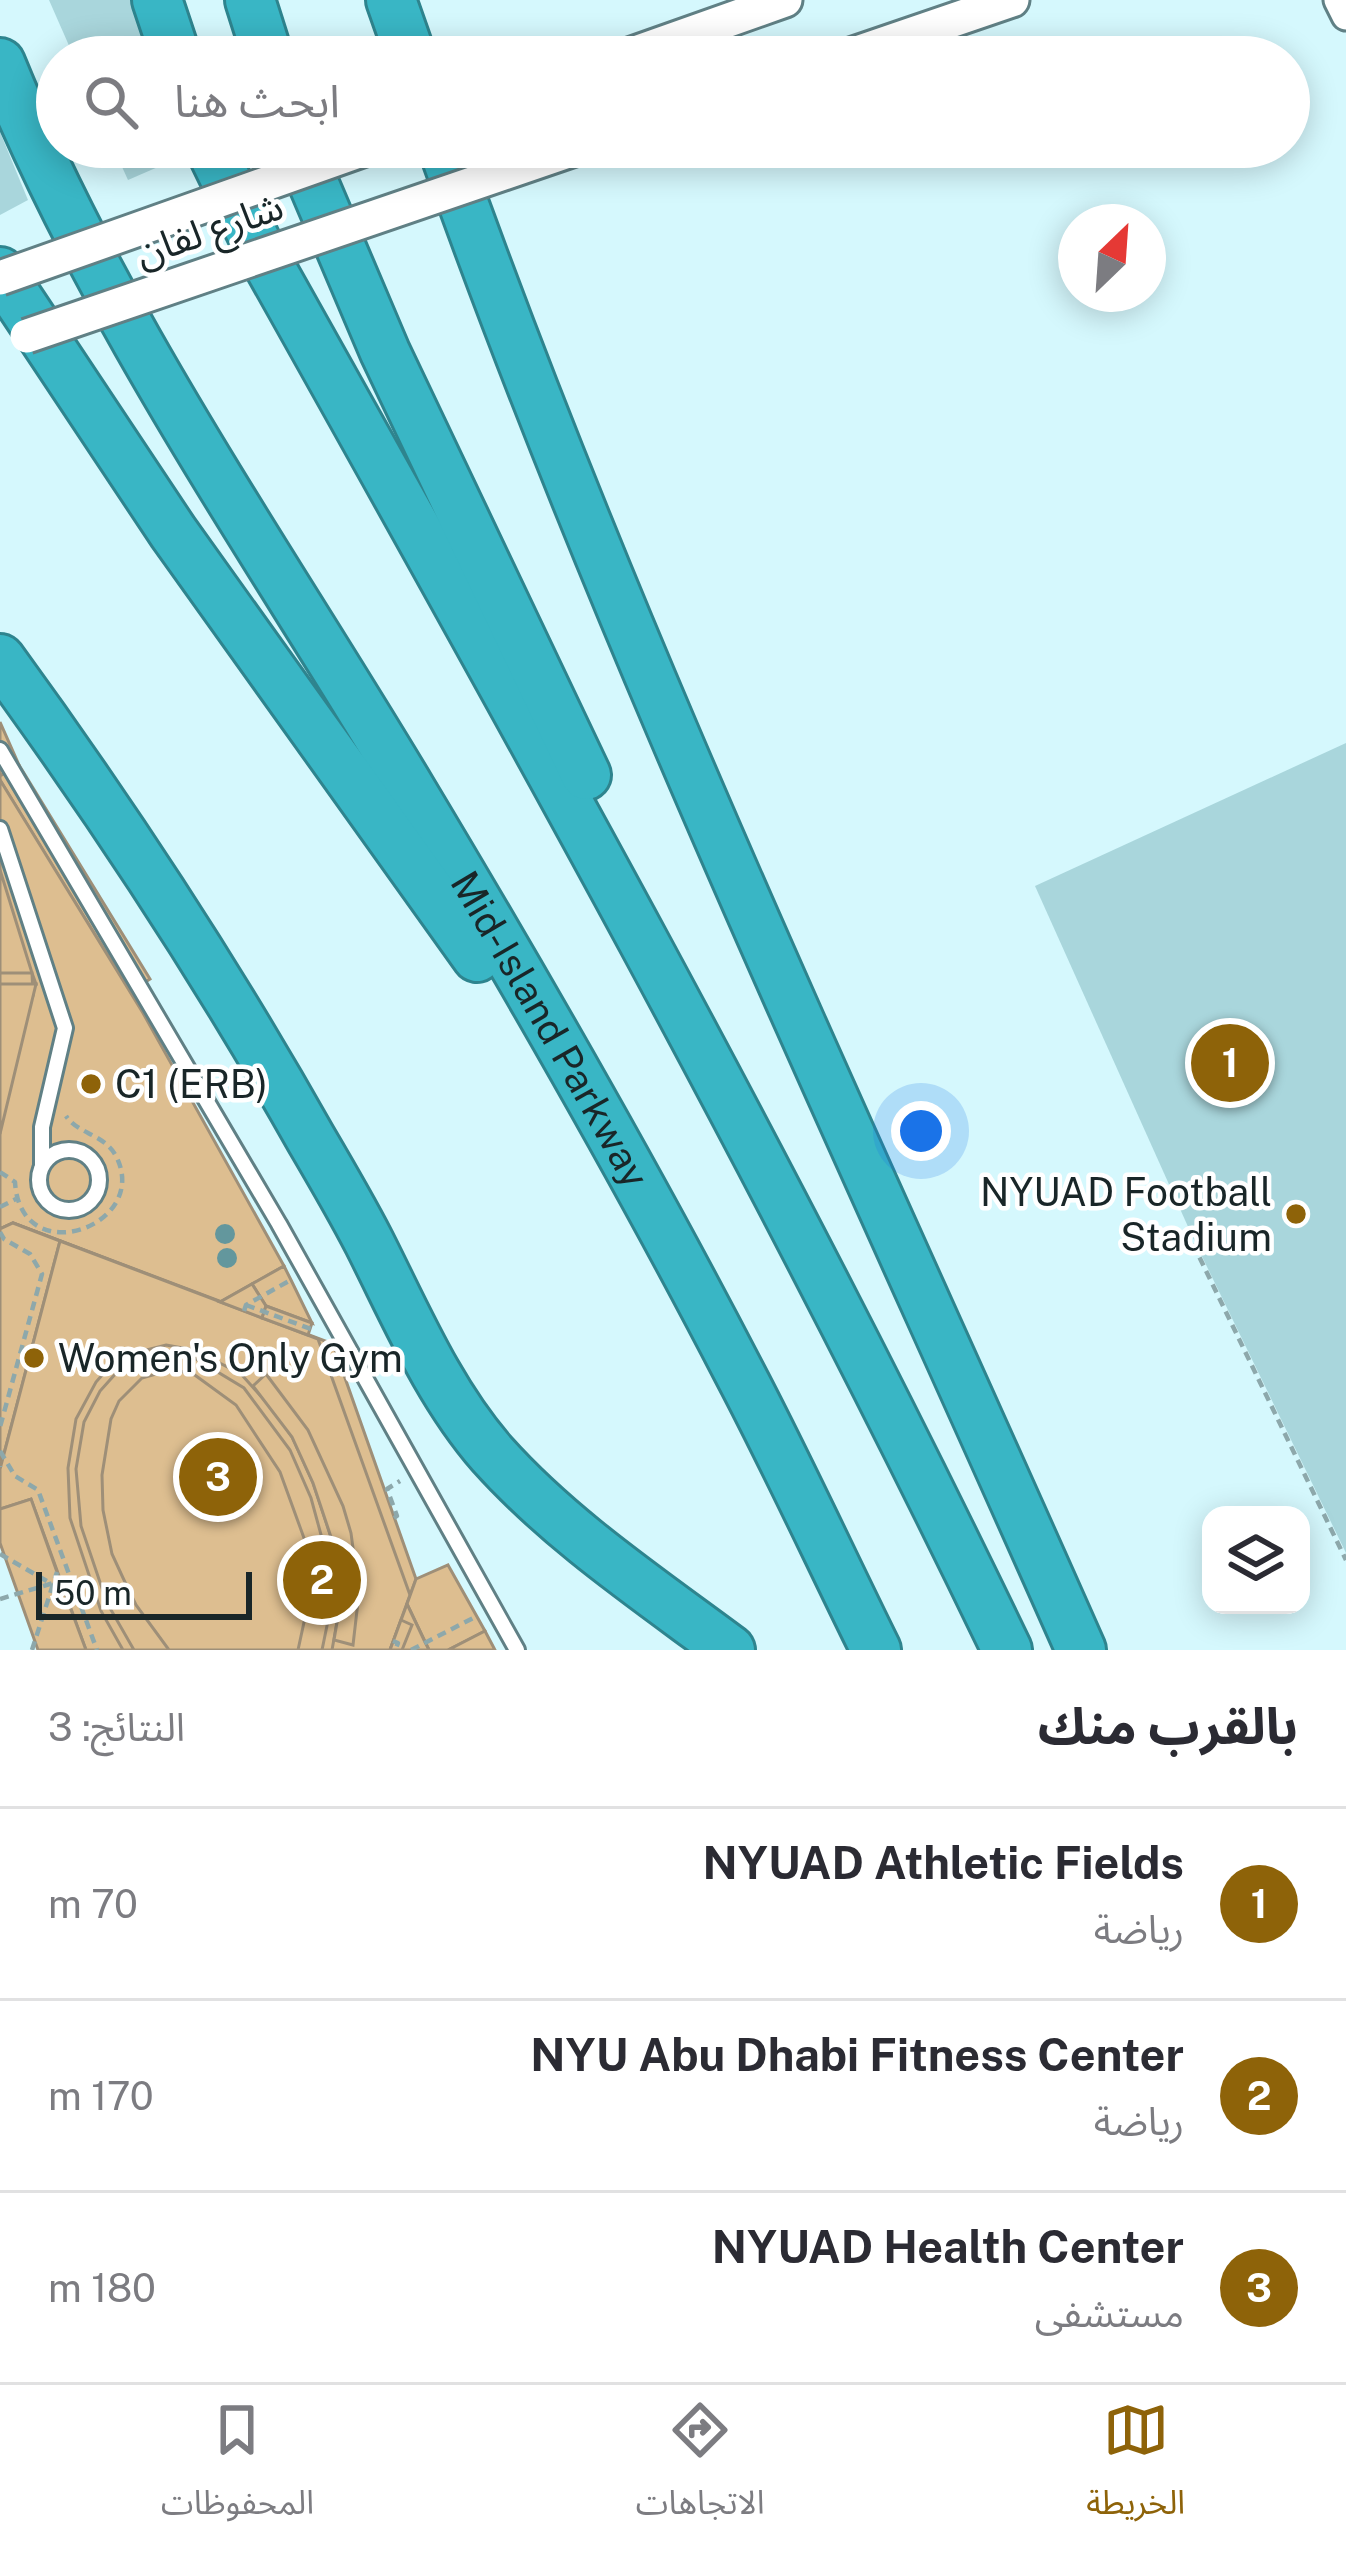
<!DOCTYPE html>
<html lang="ar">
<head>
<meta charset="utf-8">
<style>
  body { margin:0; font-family:"Public Sans","Noto Sans Arabic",sans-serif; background:#f2f2f3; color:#2b2b33; direction:rtl }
  .controls { position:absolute; right:36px; bottom:36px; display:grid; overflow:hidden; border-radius:24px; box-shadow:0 6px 30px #0003 }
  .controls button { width:108px; height:108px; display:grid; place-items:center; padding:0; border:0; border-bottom:3px solid #e1e1e2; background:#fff; color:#2b2b33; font:60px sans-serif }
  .compass { position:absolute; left:1058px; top:204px; width:108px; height:108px; border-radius:50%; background:#fff; box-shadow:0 6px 30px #0003; rotate:25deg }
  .scale { position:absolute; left:36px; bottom:30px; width:216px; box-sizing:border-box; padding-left:12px; border:6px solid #192628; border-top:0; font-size:33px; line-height:42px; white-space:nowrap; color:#192628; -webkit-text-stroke:9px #fff; paint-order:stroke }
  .you { position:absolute; left:921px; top:1131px; width:42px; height:42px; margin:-30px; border:9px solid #fff; border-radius:50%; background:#1a73e8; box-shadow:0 0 0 18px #1a73e833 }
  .badge { display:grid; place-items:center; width:78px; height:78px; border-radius:50%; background:#8e6309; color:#fff; font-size:39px; font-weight:700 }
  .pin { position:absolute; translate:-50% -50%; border:6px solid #fff; box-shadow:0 3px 12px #0006 }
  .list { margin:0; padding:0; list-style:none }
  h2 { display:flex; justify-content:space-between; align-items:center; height:156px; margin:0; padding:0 48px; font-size:51px }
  h2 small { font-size:39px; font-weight:400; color:#7c7c81 }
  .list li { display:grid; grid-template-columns:78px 1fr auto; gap:36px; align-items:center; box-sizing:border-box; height:192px; padding:0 48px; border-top:3px solid #e1e1e2 }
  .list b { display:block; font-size:45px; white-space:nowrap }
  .list p { margin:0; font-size:39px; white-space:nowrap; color:#7c7c81 }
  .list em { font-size:39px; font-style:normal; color:#7c7c81 }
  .icon { flex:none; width:66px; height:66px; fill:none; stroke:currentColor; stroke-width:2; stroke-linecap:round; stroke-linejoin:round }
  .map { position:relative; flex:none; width:1346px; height:1650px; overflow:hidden; direction:ltr }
  .search { position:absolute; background:#fff; box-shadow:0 6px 30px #0003; left:36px; right:36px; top:36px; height:132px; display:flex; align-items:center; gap:30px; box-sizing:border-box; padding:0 42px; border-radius:66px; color:#7c7c81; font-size:45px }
  .sheet { height:732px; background:#fff }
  nav { display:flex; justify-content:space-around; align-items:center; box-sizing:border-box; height:168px; border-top:3px solid #e1e1e2; background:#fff; font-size:33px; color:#7c7c81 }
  nav a { display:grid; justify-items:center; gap:6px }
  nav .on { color:#8e6309 }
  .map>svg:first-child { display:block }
</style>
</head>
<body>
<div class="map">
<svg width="1346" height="1650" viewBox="0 0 1346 1650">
  <rect width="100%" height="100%" fill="#d5f8fd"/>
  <g fill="#a9d6dc">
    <polygon points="49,0 165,0 182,57 74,57"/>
    <polygon points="0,132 28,200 0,215"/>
    <polygon points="113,147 204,147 128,180"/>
    <polygon points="1346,743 1346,1553 1194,1240 1035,886"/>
  </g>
  <g fill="#ddbe90" stroke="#9e8f78" stroke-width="3">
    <polygon points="0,722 19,765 0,776"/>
    <polygon points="19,765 150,979 130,992 0,780 0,776"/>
    <polygon points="0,780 143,1013 284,1266 220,1302 13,1223 0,1229"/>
    <polygon points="0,870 32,973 36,984 0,984"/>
    <polygon points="0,973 32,973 33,995 0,995"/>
    <polygon points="0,984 36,984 0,1134"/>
    <polygon points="13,1223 333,1344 416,1579 390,1650 86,1650 31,1499 0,1509 0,1229"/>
    <polygon points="13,1223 60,1241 0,1469 0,1229"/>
    <polygon points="60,1241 318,1339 410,1595 390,1650 86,1650 31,1499 0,1509 0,1469"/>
    <polygon points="284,1266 291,1280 312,1323 266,1306 252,1284"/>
    <polygon points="252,1284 266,1306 262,1318 220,1302"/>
    <polygon points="266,1306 312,1323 308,1335 262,1318"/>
    <polygon points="166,1345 194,1350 241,1374 276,1413 292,1437 313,1483 331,1537 339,1611 332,1650 322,1650 330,1611 323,1542 311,1498 290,1450 244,1388 196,1359 174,1355 137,1360 118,1371 100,1391 84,1422 76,1469 81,1526 107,1603 134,1650 123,1650 101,1611 70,1518 68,1468 76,1419 96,1382 111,1365 127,1355"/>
    <polygon points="170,1370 192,1373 236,1405 280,1472 304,1538 308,1568 309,1599 298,1650 169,1650 136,1605 124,1580 112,1554 103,1510 102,1475 111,1419 119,1401 142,1378"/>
    <polygon points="266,1374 308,1430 343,1506 351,1533 359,1593 353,1645 334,1640 339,1611 331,1537 313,1483 292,1437 253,1386"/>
    <polygon points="31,1499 57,1572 86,1650 38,1650 0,1543 0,1509"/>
    <polygon points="448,1565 485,1631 448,1650 429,1650 407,1604 416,1579"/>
    <polygon points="407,1604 425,1642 429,1650 390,1650"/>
    <polygon points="401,1620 412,1625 402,1650 390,1650"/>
    <polygon points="485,1631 495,1650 448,1650"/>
  </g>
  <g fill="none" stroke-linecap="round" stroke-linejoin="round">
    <defs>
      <g id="service">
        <polyline points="0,750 279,1224 517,1650"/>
        <polyline points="0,829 65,1028 42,1127 42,1165"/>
        <circle cx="69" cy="1180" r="30"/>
      </g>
      <polyline id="minor" points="1338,0 1346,16"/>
      <g id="tertiary">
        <polyline points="624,57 785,0"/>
        <polyline points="845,57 1012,0"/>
      </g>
      <g id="motorway">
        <polyline points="157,0 176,57"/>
        <polyline points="250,0 268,57"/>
        <polyline points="391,0 411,57"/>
        <path id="s1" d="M 0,63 C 105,322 269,553 412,792 C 526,982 637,1175 739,1372 C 787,1463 830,1557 876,1650"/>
        <path d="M 210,147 L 257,244 C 517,707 777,1171 1007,1650"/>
        <polyline points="298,147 385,352 586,775"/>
        <path d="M 443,147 C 625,660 861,1152 1081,1650"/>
        <polyline points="0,272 173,532 477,957"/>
        <path d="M 0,659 C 113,814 217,972 311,1139 C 331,1173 351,1207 369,1242 C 406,1315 438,1392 492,1454 C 560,1530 648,1589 730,1650"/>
      </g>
    </defs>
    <use href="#service" stroke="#608085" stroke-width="20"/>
    <use href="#minor" stroke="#608085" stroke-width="33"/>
    <use href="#tertiary" stroke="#608085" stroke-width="39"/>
    <use href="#motorway" stroke="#2e848e" stroke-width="54"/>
    <g stroke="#8da8ab" stroke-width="4.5" stroke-dasharray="9 6" stroke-linecap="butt">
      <path d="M 0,1172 L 15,1182 C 20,1273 152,1226 116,1156 C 104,1134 78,1134 66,1116"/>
      <polyline points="0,1207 16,1199"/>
      <polyline points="0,1232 4,1239 30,1254 42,1274 0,1427"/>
      <polyline points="1193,1244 1346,1560"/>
      <polyline points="246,1305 311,1329"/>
      <polyline points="244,1311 246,1305 289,1281"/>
      <polyline points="0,1451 15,1476 38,1490 97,1650"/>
      <polyline points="0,1466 0,1467"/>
      <polyline points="394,1518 397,1516 387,1489 400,1481"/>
      <polyline points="0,1554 64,1591"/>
      <polyline points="0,1599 60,1581"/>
      <polyline points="393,1641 398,1643 395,1650"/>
      <polyline points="32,1650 57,1572"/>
      <polyline points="411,1650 475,1617"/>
    </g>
    <use href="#service" stroke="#fff" stroke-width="14"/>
    <use href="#minor" stroke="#fff" stroke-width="27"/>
    <use href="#tertiary" stroke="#fff" stroke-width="33"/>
    <use href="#motorway" stroke="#39b6c5" stroke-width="48"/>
    <defs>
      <g id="tertiary-bridge">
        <polyline points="0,278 370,147"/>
        <polyline points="27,336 580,147"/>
      </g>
    </defs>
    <use href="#tertiary-bridge" stroke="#608085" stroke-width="39" stroke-linecap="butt"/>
    <use href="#tertiary-bridge" stroke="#fff" stroke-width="33"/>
  </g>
  <g fill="#63979d">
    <circle cx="225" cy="1234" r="10"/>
    <circle cx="227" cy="1258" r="10"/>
  </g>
  <g fill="#8e6309" stroke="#fff" stroke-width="4.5">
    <circle cx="91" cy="1084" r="12"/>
    <circle cx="1296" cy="1214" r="12"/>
    <circle cx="34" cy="1358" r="12"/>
  </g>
  <g text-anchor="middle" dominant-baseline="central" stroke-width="9" stroke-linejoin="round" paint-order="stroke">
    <g font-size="39" fill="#192628" stroke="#fff">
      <text transform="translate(209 229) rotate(-19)">شارع لفان</text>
      <text stroke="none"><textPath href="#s1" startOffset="1113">Mid-Island Parkway</textPath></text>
    </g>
    <g font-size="39" fill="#192628" stroke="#fff" text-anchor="start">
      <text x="115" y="1084">C1 (ERB)</text>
      <text x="1272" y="1192" text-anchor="end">NYUAD Football<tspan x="1272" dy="45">Stadium</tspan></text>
      <text x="58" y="1358">Women's Only Gym</text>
    </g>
  </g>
</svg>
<div class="controls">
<button><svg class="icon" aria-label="layers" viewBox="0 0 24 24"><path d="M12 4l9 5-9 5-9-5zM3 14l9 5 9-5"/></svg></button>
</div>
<svg class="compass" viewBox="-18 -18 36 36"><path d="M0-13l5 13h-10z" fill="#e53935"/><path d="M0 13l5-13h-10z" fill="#7c7c81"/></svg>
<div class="scale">50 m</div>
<div class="you"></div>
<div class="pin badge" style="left:1230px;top:1063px">1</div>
<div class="pin badge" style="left:322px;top:1580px">2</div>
<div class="pin badge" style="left:218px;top:1477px">3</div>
<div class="search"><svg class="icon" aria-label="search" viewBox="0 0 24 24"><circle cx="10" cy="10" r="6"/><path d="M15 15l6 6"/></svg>ابحث هنا</div>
</div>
<section class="sheet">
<h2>بالقرب منك<small>النتائج: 3</small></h2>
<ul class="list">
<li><span class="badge">1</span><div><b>NYUAD Athletic Fields</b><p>رياضة</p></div><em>70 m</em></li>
<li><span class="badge">2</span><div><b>NYU Abu Dhabi Fitness Center</b><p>رياضة</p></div><em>170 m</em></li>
<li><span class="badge">3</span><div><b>NYUAD Health Center</b><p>مستشفى</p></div><em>180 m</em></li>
</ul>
</section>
<nav>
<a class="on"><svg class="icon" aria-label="map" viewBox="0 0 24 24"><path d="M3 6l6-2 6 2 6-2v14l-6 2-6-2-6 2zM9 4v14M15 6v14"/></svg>الخريطة</a>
<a><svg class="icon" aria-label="directions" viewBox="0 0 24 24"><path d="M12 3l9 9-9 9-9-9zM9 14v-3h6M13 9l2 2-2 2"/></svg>الاتجاهات</a>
<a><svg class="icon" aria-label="saved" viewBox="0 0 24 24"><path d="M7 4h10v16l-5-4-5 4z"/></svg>المحفوظات</a>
</nav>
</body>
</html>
